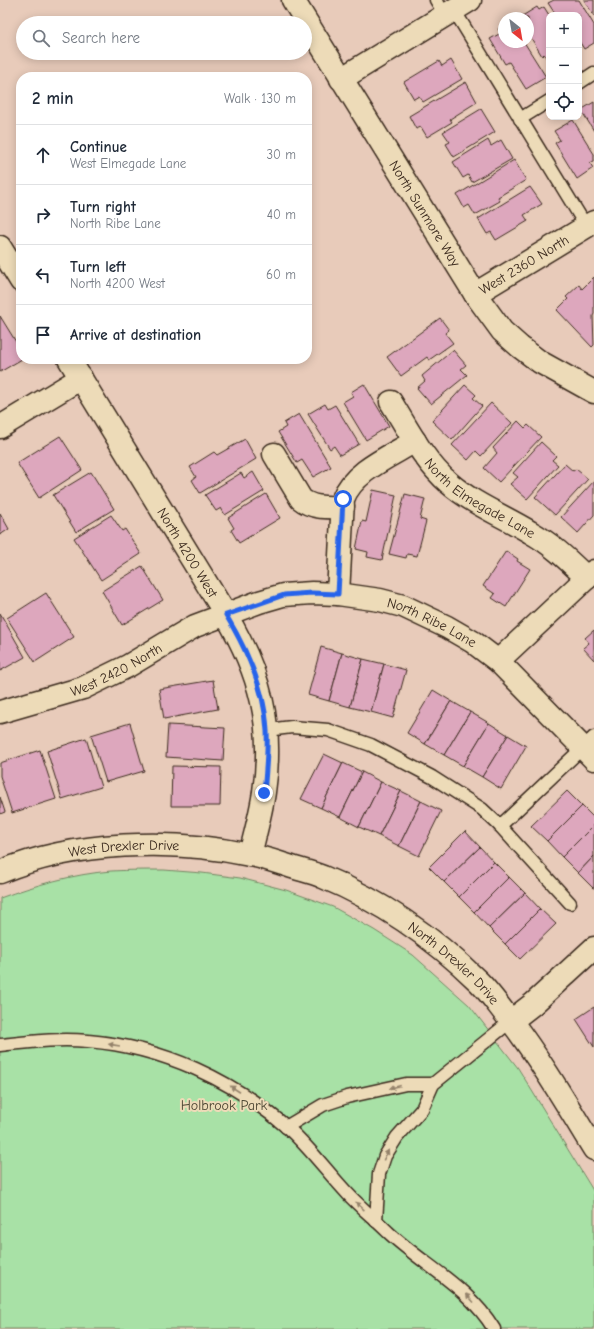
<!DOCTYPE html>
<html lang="en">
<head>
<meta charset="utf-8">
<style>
  body { margin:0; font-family:"Comic Neue",sans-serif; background:#f6f6f7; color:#1f2937 }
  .controls { position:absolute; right:12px; top:12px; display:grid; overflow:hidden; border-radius:8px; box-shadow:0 2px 10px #0003 }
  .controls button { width:36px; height:36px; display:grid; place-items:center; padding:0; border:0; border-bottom:1px solid #e0e1e3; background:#fff; color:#1f2937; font:20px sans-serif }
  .compass { position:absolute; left:498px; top:12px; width:36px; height:36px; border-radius:50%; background:#fff; box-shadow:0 2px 10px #0003; rotate:149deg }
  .stop { position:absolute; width:12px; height:12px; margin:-9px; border:3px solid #2563eb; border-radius:50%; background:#fff }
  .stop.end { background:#2563eb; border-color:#fff; box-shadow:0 1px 4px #0008 }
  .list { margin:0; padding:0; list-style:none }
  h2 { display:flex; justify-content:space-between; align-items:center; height:52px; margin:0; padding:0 16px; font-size:17px }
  h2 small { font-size:13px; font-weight:400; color:#747a83 }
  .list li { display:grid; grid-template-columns:26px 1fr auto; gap:12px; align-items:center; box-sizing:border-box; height:60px; padding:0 16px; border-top:1px solid #e0e1e3 }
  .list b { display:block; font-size:15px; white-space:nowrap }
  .list p { margin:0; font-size:13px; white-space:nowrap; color:#747a83 }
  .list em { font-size:13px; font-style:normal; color:#747a83 }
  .icon { flex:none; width:22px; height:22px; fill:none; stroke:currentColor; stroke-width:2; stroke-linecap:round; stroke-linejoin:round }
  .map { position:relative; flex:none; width:594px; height:1329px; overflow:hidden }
  .search { position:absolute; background:#fff; box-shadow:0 2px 10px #0003; left:16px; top:16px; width:296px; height:44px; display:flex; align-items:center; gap:10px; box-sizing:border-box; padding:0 14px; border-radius:22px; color:#747a83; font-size:15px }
  .panel { position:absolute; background:#fff; box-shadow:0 2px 10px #0003; left:16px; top:72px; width:296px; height:292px; border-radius:16px }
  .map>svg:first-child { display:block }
</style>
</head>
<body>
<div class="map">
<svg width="594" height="1329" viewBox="0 0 594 1329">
  <rect width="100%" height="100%" fill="#e8cbba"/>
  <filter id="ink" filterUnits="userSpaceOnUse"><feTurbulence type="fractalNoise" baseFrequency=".025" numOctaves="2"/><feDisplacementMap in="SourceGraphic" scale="8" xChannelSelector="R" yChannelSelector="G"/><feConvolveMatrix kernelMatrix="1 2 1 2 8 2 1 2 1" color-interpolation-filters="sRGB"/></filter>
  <g filter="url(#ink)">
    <path fill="#a8e1a6" stroke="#728662" d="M 164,870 L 202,873 L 240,878 L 286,890 L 333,907 L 374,930 L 413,955 L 469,1005 L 518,1068 L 594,1192 L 594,1329 L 0,1329 L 0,898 C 35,885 74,874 111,871 C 129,870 146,870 164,870 Z"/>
    <g fill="#dda7bd" stroke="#3b2a1e">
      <polygon points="554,0 579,0 594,25 594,43 584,49 579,41 579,15 556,15 548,3"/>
      <polygon points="584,0 594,0 594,16"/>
      <polygon points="537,7 539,10 544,7 549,15 549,62 544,54 542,56 528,33 528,18 519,18"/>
      <polygon points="504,25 504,42 524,42 546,77 526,89 509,62 505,64 490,39 501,33 498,29"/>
      <polygon points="451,60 462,79 423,102 419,96 414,99 404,82 439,61 442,66"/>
      <polygon points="466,82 477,102 450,119 452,122 427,137 421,127 416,129 409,116"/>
      <polygon points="594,102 594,131 581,110"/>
      <polygon points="481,109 495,132 454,157 446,144 450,142 443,132"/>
      <polygon points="573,120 594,154 594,161 590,163 593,168 577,179 555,143 560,140 554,131"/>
      <polygon points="488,140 491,146 501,140 512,159 472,182 468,175 463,178 453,162"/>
      <polygon points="514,160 526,180 498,197 500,201 475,215 469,205 464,208 457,195"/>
      <polygon points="530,187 542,204 524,215 528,221 496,240 491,232 487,234 478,219"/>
      <polygon points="594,277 594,314 593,316 594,345 592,347 557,310 568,299 566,297 579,285 582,289"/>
      <polygon points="0,316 21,350 22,359 0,372"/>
      <polygon points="440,318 449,330 445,333 453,343 429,360 427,357 401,376 387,357"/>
      <polygon points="453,350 466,365 461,369 467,375 431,404 417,388 425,381 422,376"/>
      <polygon points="364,384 389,426 366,440 343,402 353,396 351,392"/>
      <polygon points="465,385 476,395 473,398 482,406 452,440 432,421"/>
      <polygon points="491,403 512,423 481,456 476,451 468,460 452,445"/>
      <polygon points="325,404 328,409 335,405 359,444 340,455 334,446 330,449 308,414"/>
      <polygon points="299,414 331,467 313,477 302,460 297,463 278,432 286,427 284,423"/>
      <polygon points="518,421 525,428 528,425 541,437 499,482 484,468 497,453 493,448"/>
      <polygon points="60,436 82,470 39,498 17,463"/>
      <polygon points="245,439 256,459 200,493 192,480 196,477 190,467 214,452 217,455"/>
      <polygon points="541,442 556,456 552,460 558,465 527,499 510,484 518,477 513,473"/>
      <polygon points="565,464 573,471 576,469 588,479 555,515 535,497"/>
      <polygon points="91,472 114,509 76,532 53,495"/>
      <polygon points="253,472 264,491 225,515 221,508 216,511 205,495 241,473 244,478"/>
      <polygon points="594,481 594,515 578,533 561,517"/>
      <polygon points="373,490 396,495 382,560 367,557 368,552 356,549 362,521 366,522"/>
      <polygon points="266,494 280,518 239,543 231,530 234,528 228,518"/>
      <polygon points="405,494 425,499 420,519 426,521 417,556 407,554 406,558 389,554"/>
      <polygon points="0,513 9,529 0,535"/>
      <polygon points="111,515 122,531 125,529 141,554 101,580 74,538"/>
      <polygon points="506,551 518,559 517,561 530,569 506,607 492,598 495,594 483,586"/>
      <polygon points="142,566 163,600 122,625 102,591"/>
      <polygon points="46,593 74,637 35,662 7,618"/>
      <polygon points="0,613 25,657 0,671"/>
      <polygon points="594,630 594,660 583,648 589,643 585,638"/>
      <polygon points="321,647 342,653 329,701 308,695"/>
      <polygon points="342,653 363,659 350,707 329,701"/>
      <polygon points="363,659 384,664 371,712 350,707"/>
      <polygon points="384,664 406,670 393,718 371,712"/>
      <polygon points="213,680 218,709 164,719 159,689"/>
      <polygon points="433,690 451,701 425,744 407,733"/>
      <polygon points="451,701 470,712 444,755 425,744"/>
      <polygon points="470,712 489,723 463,766 444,755"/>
      <polygon points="130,723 144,771 106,782 91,735"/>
      <polygon points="489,723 508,735 482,777 463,766"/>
      <polygon points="168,725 225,728 223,761 166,757"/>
      <polygon points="508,735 526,746 501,789 482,777"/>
      <polygon points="86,738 101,787 62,799 47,751"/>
      <polygon points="40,750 56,799 12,813 0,776 0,763"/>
      <polygon points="324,754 343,763 321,808 301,799"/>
      <polygon points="343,763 362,772 340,817 321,808"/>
      <polygon points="172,766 221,767 220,806 171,806"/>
      <polygon points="362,772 381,782 359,827 340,817"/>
      <polygon points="381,782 401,791 379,836 359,827"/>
      <polygon points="401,791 421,801 399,846 379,836"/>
      <polygon points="567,791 582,806 547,841 531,826"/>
      <polygon points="0,797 5,812 0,814"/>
      <polygon points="421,801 441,811 419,856 399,846"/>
      <polygon points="582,806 594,818 594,825 562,857 547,841"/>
      <polygon points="594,825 594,856 578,873 562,857"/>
      <polygon points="465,831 480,847 444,882 429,867"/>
      <polygon points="480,847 494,862 459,897 444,882"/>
      <polygon points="594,856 594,888 593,888 578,873"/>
      <polygon points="494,862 509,877 474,912 459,897"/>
      <polygon points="509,877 525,893 489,928 474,912"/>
      <polygon points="525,893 540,909 505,944 489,928"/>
      <polygon points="540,909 556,924 520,959 505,944"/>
      <polygon points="594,1007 594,1047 576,1019"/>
    </g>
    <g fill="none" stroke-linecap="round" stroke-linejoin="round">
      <defs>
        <g id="lane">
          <polyline points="436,0 445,15"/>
          <polyline points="454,10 586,226"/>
          <polyline points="579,83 594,73"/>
          <polyline points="520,119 549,101"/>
          <polyline points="267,730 292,727 328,730 371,745 432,777 482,809 500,826 570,903"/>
          <polyline points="500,826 594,737"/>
          <path d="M 0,1045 C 29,1042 58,1038 88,1041 C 163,1047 233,1080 289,1129 C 311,1149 328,1173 348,1194 C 360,1207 375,1219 388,1232 C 423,1265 468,1286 494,1329"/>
          <polyline points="286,1127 323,1105 347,1097 406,1084 433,1084"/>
          <polyline points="376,1221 379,1174 385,1156 397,1137 422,1109 433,1084 511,1021"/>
        </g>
        <g id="street">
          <path id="s1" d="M 293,0 L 475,294 L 502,331 L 520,347 L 540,362 L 594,392"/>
          <polyline points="341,79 470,0"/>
          <polyline points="0,247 21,281"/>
          <path id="s2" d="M 475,294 L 594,222"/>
          <path id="s3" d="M 69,359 L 226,615 C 260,673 274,724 264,792 C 261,813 255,834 250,855"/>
          <path id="s4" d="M 391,402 C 409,431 424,461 449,483 C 473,504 504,516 530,532 C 552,544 569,561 587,578"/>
          <polyline points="0,427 81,378"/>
          <path d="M 274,454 L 301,499 C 313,509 329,507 343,507"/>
          <path d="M 338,594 L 343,499 C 353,471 391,456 415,441"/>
          <polyline points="498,661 594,571"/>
          <path id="s5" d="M 0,712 L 83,688 L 128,666 L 195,626 L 259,602 L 283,595 L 312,593 L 338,594 L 380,600 L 403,606 L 447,627 L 473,642 L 498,661 L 594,759"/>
          <path id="s6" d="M 0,872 C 74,841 173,838 250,855 C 263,857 276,862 289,866 C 300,870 312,872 323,877 C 381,901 434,938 479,982 C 491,994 500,1008 511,1021 C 542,1062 567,1105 594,1149"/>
          <polyline points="511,1021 533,1004 594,948"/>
        </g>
      </defs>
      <use href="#lane" stroke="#3b2a1e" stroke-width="15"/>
      <use href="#street" stroke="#3b2a1e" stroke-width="25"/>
      <use href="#lane" stroke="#eddbb8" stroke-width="12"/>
      <use href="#street" stroke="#eddbb8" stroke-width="22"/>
    </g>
    <defs><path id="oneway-solid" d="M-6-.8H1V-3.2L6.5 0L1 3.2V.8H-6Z"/></defs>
    <g fill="#94826b">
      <use href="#oneway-solid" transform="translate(114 1045) rotate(-171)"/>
      <use href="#oneway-solid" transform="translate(395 1087) rotate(165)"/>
      <use href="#oneway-solid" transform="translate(235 1089) rotate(-147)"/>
      <use href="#oneway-solid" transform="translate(386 1155) rotate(-63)"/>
      <use href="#oneway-solid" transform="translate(360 1206) rotate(-137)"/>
      <use href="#oneway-solid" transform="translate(470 1298) rotate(-132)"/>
    </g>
  </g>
  <g fill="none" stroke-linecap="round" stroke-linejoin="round" filter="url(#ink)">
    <path stroke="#2563eb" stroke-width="5" d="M 264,793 C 266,772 268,751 267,731 C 265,689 247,650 226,615 L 284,595 L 312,593 L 338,594 L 343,499"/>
  </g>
  <g text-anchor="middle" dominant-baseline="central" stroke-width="4" stroke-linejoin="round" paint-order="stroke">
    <g font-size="14" fill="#3b2a1e" stroke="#eddbb8">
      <text stroke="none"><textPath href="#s1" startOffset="251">North Sunmore Way</textPath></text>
      <text stroke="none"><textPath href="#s2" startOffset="57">West 2360 North</textPath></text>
      <text stroke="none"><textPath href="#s4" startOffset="134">North Elmegade Lane</textPath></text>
      <text stroke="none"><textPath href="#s3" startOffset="227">North 4200 West</textPath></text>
      <text stroke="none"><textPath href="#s5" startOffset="462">North Ribe Lane</textPath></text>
      <text stroke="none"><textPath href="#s5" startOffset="124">West 2420 North</textPath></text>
      <text stroke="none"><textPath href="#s6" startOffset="127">West Drexler Drive</textPath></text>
      <text stroke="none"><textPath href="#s6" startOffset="488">North Drexler Drive</textPath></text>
    </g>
    <g font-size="14" fill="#4b4532" stroke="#eddbb8">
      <text x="224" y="1105">Holbrook Park</text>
    </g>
  </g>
</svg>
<div class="controls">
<button>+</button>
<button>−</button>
<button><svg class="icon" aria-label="locate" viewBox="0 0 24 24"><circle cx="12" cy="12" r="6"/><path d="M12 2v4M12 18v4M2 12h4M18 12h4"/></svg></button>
</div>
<svg class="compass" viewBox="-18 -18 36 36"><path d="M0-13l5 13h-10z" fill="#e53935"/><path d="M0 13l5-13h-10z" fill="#747a83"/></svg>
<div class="stop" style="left:343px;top:499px"></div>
<div class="stop end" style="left:264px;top:793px"></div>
<div class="search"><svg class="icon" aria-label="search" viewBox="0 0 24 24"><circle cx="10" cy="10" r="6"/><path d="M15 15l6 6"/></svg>Search here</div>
<section class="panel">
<h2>2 min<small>Walk · 130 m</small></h2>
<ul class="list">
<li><svg class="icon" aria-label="ahead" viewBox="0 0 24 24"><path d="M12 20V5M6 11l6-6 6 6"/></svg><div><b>Continue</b><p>West Elmegade Lane</p></div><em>30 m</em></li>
<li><svg class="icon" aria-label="right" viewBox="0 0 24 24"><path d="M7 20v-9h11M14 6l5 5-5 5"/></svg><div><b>Turn right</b><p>North Ribe Lane</p></div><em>40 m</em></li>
<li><svg class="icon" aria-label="left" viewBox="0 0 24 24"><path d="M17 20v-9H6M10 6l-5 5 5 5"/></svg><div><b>Turn left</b><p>North 4200 West</p></div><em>60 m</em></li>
<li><svg class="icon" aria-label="arrive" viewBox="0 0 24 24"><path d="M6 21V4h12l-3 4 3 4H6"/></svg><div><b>Arrive at destination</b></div></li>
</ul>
</section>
</div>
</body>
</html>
